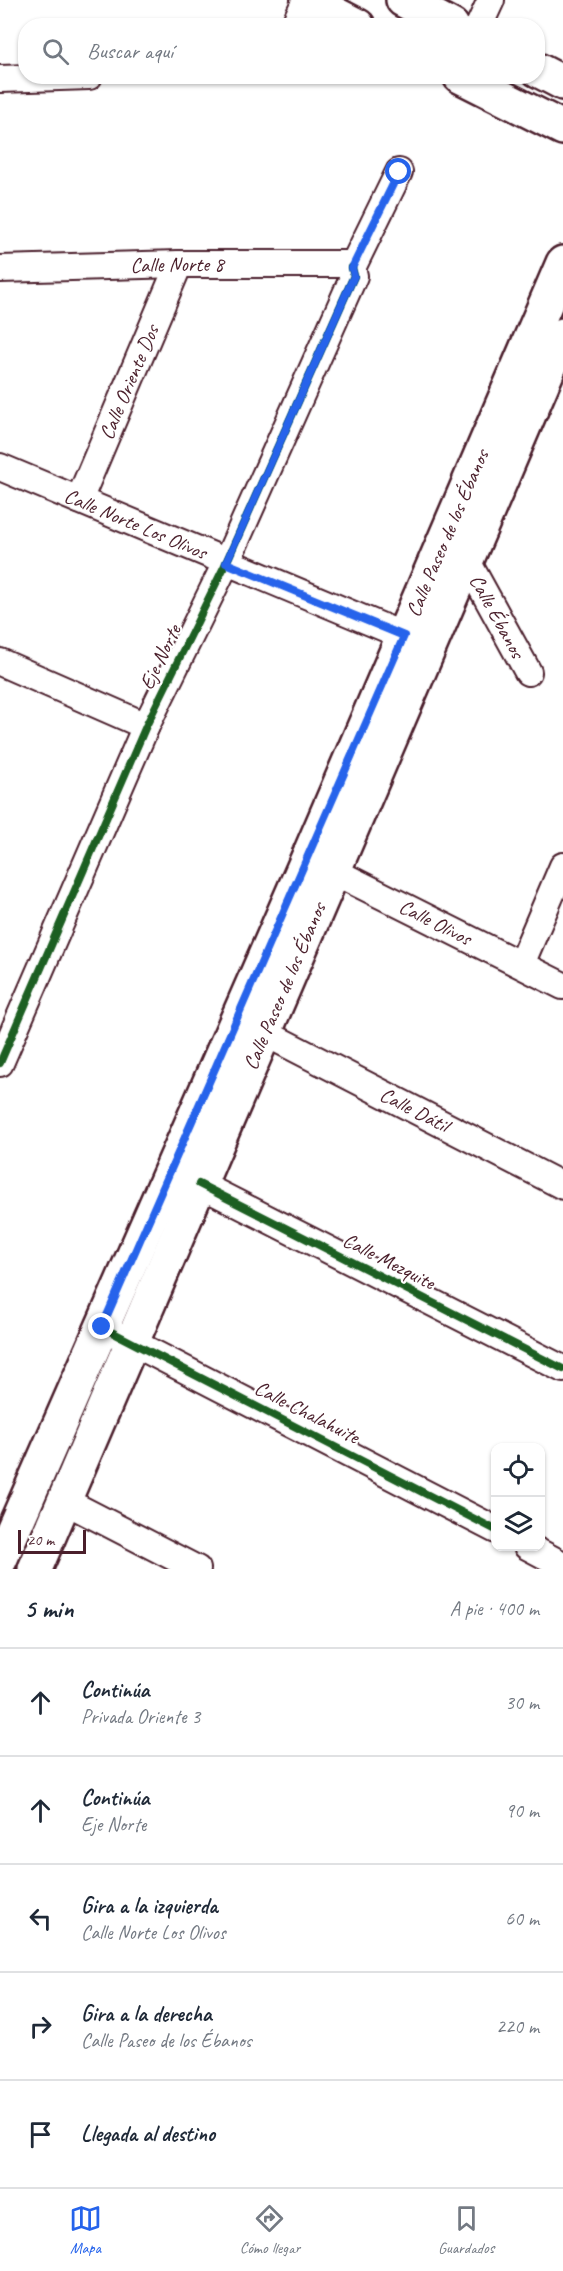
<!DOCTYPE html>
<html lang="es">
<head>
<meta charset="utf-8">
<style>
  body { margin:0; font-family:Caveat,sans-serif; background:#f2f2f3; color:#1f2937 }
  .controls { position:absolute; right:18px; bottom:18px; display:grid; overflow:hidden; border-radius:12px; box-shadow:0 2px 4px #0004 }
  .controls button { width:54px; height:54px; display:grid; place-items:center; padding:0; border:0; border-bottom:2px solid #e0e1e3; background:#fff; color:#1f2937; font:30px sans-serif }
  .scale { position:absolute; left:18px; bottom:15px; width:68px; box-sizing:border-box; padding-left:6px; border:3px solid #4a1f2b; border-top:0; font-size:16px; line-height:21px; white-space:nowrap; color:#4a1f2b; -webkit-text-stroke:4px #fff; paint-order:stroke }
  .stop { position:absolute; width:18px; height:18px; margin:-14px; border:4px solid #2563eb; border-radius:50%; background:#fff }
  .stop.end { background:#2563eb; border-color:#fff; box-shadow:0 2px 6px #0008 }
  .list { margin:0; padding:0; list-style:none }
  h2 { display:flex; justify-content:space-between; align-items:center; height:78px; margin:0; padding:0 24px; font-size:26px }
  h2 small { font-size:20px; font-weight:400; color:#747a83 }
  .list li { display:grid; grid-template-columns:39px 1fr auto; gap:18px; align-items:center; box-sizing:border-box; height:108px; padding:0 24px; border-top:2px solid #e0e1e3 }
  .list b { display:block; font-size:22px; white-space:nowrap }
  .list p { margin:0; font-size:20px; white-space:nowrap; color:#747a83 }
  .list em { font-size:20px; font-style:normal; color:#747a83 }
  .icon { flex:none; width:33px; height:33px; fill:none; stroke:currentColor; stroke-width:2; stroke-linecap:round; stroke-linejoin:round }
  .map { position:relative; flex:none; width:563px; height:1569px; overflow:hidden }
  .search { position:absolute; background:#fff; box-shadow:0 2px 4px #0004; left:18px; right:18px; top:18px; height:66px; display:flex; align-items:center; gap:15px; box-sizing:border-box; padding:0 21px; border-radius:24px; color:#747a83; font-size:22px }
  .sheet { height:618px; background:#fff }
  nav { display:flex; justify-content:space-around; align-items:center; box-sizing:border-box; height:84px; border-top:2px solid #e0e1e3; background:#fff; font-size:16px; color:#747a83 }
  nav a { display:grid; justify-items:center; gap:3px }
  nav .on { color:#2563eb }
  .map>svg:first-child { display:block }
</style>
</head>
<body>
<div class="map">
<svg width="563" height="1569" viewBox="0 0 563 1569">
  <rect width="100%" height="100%" fill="#fff"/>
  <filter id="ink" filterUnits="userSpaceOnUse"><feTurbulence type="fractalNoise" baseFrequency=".0167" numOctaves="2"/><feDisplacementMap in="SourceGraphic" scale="12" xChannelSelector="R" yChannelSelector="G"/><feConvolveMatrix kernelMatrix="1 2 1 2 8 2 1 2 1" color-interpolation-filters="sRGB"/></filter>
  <g filter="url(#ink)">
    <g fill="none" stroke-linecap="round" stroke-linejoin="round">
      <defs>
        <g id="minor">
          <polyline points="294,26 306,0"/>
          <polyline points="479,26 491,0"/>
          <polyline points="0,79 89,76"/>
          <polyline points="352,268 399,172"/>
          <path id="s1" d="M 0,269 L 179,264 L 346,264 L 352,268"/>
          <path id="s2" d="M 0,467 L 404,636"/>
          <path id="s3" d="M 79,500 L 179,264"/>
          <path id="s4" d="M 467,561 L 528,672"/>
          <polyline points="0,662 146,726"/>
          <path id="s5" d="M 319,864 L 563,986"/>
          <polyline points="521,964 563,866"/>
          <path id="s6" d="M 265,1033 L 563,1186"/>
          <polyline points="0,1063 146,726 226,563 354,276 352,268"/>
          <polyline points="199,1184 563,1369"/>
          <polyline points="116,1334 496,1530"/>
          <polyline points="65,1501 197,1569"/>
          <polyline points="527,1546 563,1565"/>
        </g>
        <g id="secondary">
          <polyline points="308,0 358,26"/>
          <polyline points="403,0 452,26"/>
          <polyline points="538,70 563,83"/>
          <polyline points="460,76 563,128"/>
          <path id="s7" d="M 0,1560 L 308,858 L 563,263"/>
          <path id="s8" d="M 35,1569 L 563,335"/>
        </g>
      </defs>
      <use href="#minor" stroke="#4a1f2b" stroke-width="30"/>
      <use href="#secondary" stroke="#4a1f2b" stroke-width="38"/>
      <use href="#minor" stroke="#fff" stroke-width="26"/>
      <use href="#secondary" stroke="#fff" stroke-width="33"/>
      <defs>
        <g id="cycleway">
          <polyline points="0,1063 146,726 226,563 354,276 352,268"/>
          <polyline points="199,1184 563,1369"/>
          <polyline points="102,1327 496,1530"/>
        </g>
      </defs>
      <use href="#cycleway" stroke="#fff" stroke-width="11"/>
      <use href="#cycleway" stroke="#1b5e20" stroke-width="8"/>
    </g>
  </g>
  <g fill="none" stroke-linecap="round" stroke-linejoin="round" filter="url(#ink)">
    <polyline stroke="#2563eb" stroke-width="8" points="102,1327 404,636 226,563 354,276 352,268 399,172"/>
  </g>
  <g text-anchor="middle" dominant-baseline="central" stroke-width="4.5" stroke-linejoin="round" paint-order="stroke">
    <g font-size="21" fill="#4a1f2b" stroke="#fff">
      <text stroke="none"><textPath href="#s1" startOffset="177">Calle Norte 8</textPath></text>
      <text stroke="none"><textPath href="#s3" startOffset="128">Calle Oriente Dos</textPath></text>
      <text stroke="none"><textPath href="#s2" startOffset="147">Calle Norte Los Olivos</textPath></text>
      <text stroke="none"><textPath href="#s7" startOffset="1120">Calle Paseo de los Ébanos</textPath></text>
      <text stroke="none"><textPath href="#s4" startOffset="63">Calle Ébanos</textPath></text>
      <text transform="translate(160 657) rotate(-64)">Eje Norte</text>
      <text stroke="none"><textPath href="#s5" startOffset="130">Calle Olivos</textPath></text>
      <text stroke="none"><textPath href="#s8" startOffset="634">Calle Paseo de los Ébanos</textPath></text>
      <text stroke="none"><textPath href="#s6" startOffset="168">Calle Dátil</textPath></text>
      <text transform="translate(389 1261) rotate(27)">Calle Mezquite</text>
      <text transform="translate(307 1412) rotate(27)">Calle Chalahuite</text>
    </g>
  </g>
</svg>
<div class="controls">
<button><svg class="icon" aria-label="locate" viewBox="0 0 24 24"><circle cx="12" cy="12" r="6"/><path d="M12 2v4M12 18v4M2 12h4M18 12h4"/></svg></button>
<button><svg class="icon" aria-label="layers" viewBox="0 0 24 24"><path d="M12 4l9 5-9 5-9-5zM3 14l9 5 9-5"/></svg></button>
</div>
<div class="scale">20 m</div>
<div class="stop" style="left:399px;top:172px"></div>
<div class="stop end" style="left:102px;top:1327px"></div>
<div class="search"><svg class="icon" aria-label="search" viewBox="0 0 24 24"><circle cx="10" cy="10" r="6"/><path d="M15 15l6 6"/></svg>Buscar aquí</div>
</div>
<section class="sheet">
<h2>5 min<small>A pie · 400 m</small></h2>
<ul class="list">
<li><svg class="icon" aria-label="ahead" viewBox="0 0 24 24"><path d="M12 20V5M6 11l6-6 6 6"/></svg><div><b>Continúa</b><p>Privada Oriente 3</p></div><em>30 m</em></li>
<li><svg class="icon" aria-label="ahead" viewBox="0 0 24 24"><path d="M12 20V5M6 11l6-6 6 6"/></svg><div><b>Continúa</b><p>Eje Norte</p></div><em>90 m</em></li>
<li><svg class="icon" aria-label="left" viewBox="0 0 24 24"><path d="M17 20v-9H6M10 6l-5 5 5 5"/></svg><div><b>Gira a la izquierda</b><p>Calle Norte Los Olivos</p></div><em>60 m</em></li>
<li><svg class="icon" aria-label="right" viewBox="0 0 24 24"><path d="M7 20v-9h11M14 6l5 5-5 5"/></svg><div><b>Gira a la derecha</b><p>Calle Paseo de los Ébanos</p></div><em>220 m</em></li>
<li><svg class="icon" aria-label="arrive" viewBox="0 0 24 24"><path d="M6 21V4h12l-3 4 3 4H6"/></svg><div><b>Llegada al destino</b></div></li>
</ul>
</section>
<nav>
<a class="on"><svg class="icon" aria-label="map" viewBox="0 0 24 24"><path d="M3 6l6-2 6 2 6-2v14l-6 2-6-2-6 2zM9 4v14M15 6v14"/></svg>Mapa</a>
<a><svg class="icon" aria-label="directions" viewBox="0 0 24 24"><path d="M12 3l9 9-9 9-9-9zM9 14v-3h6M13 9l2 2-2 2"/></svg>Cómo llegar</a>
<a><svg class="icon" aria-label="saved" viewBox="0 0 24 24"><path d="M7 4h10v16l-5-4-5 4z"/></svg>Guardados</a>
</nav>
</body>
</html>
